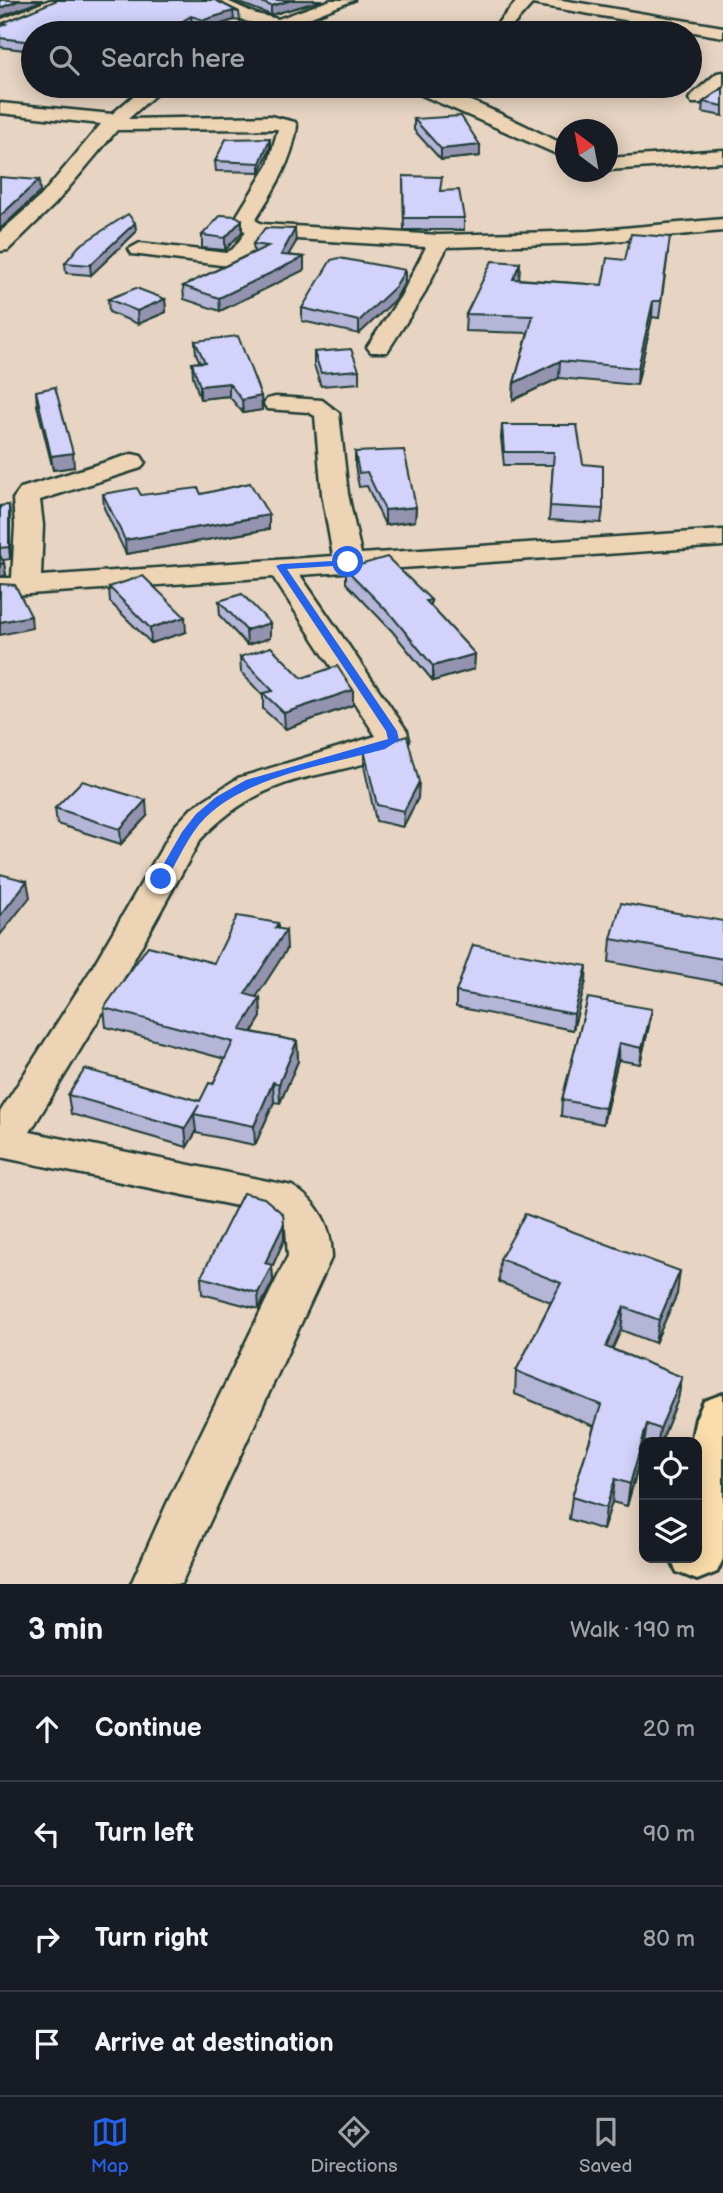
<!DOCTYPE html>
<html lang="en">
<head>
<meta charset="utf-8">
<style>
  body { margin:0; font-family:"Balsamiq Sans",sans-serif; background:#20242c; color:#f1f3f6 }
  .controls { position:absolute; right:21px; bottom:21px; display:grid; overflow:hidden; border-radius:14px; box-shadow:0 4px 18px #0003 }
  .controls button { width:63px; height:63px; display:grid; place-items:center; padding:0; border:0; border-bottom:2px solid #363941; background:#171b24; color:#f1f3f6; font:35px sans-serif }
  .compass { position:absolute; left:555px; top:119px; width:63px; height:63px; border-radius:50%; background:#171b24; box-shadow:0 4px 18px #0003; rotate:328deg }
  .stop { position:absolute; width:21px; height:21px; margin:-16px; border:5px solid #2563eb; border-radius:50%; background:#fff }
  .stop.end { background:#2563eb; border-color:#fff; box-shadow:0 2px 7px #0008 }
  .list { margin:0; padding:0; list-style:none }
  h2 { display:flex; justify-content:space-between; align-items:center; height:91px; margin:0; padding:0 28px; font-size:30px }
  h2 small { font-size:23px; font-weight:400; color:#9ea1a6 }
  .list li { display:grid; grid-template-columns:46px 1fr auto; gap:21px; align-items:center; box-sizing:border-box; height:105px; padding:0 28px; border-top:2px solid #363941 }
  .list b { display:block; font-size:26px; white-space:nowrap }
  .list em { font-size:23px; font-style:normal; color:#9ea1a6 }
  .icon { flex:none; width:38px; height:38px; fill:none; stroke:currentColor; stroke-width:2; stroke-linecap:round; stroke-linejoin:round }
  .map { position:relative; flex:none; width:723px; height:1584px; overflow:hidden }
  .search { position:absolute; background:#171b24; box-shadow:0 4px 18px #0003; left:21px; right:21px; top:21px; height:77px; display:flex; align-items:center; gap:18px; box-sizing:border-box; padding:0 24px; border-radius:38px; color:#9ea1a6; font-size:26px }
  .sheet { height:511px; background:#171b24 }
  nav { display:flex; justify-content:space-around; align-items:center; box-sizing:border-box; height:98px; border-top:2px solid #363941; background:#171b24; font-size:19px; color:#9ea1a6 }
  nav a { display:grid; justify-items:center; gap:4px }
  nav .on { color:#2563eb }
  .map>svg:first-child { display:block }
</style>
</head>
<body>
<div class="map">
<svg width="723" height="1584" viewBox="0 0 723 1584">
  <rect width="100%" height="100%" fill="#e7d4c2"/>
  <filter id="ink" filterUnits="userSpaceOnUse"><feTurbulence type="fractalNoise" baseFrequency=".0143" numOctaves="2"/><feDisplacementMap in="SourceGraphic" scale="14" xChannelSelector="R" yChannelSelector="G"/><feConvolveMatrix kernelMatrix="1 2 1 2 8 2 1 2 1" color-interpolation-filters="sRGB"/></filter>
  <g filter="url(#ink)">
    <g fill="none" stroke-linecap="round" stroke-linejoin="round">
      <defs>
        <g id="minor">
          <polygon points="50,0 72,0 0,31 0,20"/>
          <polygon points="204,0 225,0 256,14 278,19 331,0 354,0 271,33 248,33 261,25 245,21"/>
          <polygon points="518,0 562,0 723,27 723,37 532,4 506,33 489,33"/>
          <polygon points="723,72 723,86 704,103 692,103 689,99 692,95 717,73"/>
          <path d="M 145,86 L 165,86 L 128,119 L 270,116 L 295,122 L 297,126 C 292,162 274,190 255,220 L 262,224 L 439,235 L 590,231 L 723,219 L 723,231 L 590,243 L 447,247 L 423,296 L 387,352 L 371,352 L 367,347 L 401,296 L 426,247 L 264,237 L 249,259 L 229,266 L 132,254 L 129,249 L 140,243 L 226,253 L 233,249 L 246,232 L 233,222 L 268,165 L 278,129 L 117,130 L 55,204 L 8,250 L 0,251 L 0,232 L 41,196 L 101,124 L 0,113 L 0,103 L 112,114 Z"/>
          <path d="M 401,86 C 452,84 518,124 566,145 L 566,158 Z"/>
          <polygon points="723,150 723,162 608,170 608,158"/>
          <path d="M 276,397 L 322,400 L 339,413 L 348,494 L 361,554 L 723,530 L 723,546 L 300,575 L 407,731 L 409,740 C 392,765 314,772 284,784 C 250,796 224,814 200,840 L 123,979 L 30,1132 L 292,1186 C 319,1203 331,1224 332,1256 L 181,1584 L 131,1584 L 169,1499 L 288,1256 L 286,1229 L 266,1212 L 0,1157 L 0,1112 L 89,973 L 174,827 L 193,807 L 238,778 L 376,736 L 273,577 L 0,596 L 0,578 L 12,578 L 15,525 L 13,499 L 21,488 L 132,454 L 141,456 L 145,462 L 141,468 L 40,500 L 43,525 L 41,576 L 333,556 L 322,494 L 315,416 L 308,412 L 267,409 L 264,404 L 267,399 Z"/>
        </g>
        <polygon id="major" points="723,1394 723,1559 717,1572 697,1580 677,1572 670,1558 697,1558 697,1442 691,1442 696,1418 704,1401"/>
      </defs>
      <use href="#minor" stroke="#1f3d34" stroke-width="5"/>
      <use href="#major" stroke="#1f3d34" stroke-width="6"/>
      <use href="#minor" fill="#ecd4b4" fill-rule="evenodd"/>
      <use href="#major" fill="#faddab" fill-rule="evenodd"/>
    </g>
    <g fill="#b5b5d7" stroke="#1f3d34" stroke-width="2">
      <polygon points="215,0 239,12 240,21 234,20 205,29 192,25 178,33 33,33 33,51 0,47 0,27 3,25 3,23"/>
      <polygon points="232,0 323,0 271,15"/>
      <polygon points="723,88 723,116 702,112 703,102"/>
      <polygon points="414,119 480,145 480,156 441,160 414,130"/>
      <polygon points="270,148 260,172 216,171 215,161"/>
      <polygon points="403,176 441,191 464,218 464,230 404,230"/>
      <polygon points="135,223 136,232 91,275 66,273 65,263"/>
      <polygon points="242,232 225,250 202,248 202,235"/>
      <polygon points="296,242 288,255 304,257 304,270 220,311 184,299 183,286 254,252 253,244"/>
      <polygon points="668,253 659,318 652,317 637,385 559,378 513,400 514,383 528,333 465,331 466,314 520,263 519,279 602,285 625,260"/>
      <polygon points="405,282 395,300 359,334 302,321 302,308"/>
      <polygon points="108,299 165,299 166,312 138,324 109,312"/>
      <polygon points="195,341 261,396 262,410 243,413 229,396 200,399 193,376 192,363 200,362 196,354"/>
      <polygon points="314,352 359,370 359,383 321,386 314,365"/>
      <polygon points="36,391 74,467 53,470 37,405"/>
      <polygon points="502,425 583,464 603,509 601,523 549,520 553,465 504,465 501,438"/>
      <polygon points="355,452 416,507 415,521 385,525 367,486 359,487 355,466"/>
      <polygon points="103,494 141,495 201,494 269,515 269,529 126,554 104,508"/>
      <polygon points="9,505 10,517 10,559 3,560 6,575 0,577 0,506"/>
      <polygon points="346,569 431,600 431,606 475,654 474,669 433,681 392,631 346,583"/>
      <polygon points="109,587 186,632 151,643 110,602"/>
      <polygon points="219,601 270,623 270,638 247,645 220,616"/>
      <polygon points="240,657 302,678 353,690 353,705 285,729 263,709 263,696 241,672"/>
      <polygon points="364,750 418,798 403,827 376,821 364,766"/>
      <polygon points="55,808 147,816 121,844 57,824"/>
      <polygon points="723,921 723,983 609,962 611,939"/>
      <polygon points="278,928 287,949 256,997 260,998 261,1017 252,1032 297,1041 298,1061 280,1103 274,1102 255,1145 196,1133 196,1132 187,1147 71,1114 68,1095 200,1101 213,1084 225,1059 106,1027 104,1008 214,963"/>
      <polygon points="586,981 573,1030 456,1007 456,992"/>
      <polygon points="588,998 649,1026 640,1064 618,1060 603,1124 561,1116 562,1100"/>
      <polygon points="284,1240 272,1267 273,1281 259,1309 202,1294 201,1277"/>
      <polygon points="500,1259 677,1294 655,1343 621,1330 612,1349 682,1377 678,1399 661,1442 644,1442 644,1447 627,1506 612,1502 603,1530 569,1519 572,1497 594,1426 515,1394 516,1371 551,1302 499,1282"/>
    </g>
    <g fill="#9393af" stroke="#1f3d34" stroke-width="2">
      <polygon points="20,0 43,0 0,17 0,8"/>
      <polygon points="292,0 323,0 271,15 271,6"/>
      <polygon points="233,11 234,20 205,29 204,20"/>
      <polygon points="191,16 192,25 178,33 162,33"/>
      <polygon points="111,28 112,33 99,33"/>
      <polygon points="270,138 270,148 260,172 260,163"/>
      <polygon points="480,145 480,156 441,160 441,149"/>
      <polygon points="39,180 40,192 0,229 0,216"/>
      <polygon points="242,220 242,232 225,250 225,238"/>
      <polygon points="135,223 136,232 91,275 90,265"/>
      <polygon points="295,229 296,242 281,267 281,255"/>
      <polygon points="304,257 304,270 220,311 219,298"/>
      <polygon points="520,263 519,280 513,279"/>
      <polygon points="405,270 405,282 395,300 359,334 359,321"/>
      <polygon points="165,299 166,312 138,324 137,311"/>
      <polygon points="653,301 652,317 637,385 638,368"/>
      <polygon points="560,361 559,378 513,400 514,383"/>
      <polygon points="229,383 229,396 200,399 200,386"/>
      <polygon points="261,396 262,410 243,413 242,400"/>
      <polygon points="73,453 74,467 53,470 51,456"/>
      <polygon points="9,505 10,517 10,559 9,547"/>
      <polygon points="416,507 415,521 385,525 385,510"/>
      <polygon points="269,515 269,529 126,554 125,540"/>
      <polygon points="4,563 6,575 0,577 0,564"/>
      <polygon points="31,616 32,628 0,635 0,622"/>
      <polygon points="185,617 186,632 151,643 150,628"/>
      <polygon points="270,623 270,638 247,645 246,630"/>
      <polygon points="475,654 474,669 433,681 433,666"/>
      <polygon points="353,690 353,705 285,729 284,713"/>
      <polygon points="419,782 418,798 403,827 404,811"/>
      <polygon points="146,800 147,816 121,844 120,829"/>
      <polygon points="27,881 30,897 0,935 0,916"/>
      <polygon points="278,923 278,942 286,930 287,949 246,1013 245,994"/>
      <polygon points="587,966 586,981 573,1030 574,1014"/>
      <polygon points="260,998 261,1017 241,1050 240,1030"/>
      <polygon points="652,1009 649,1026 640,1064 642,1048"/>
      <polygon points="297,1041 298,1061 280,1103 279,1084"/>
      <polygon points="619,1043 618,1060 603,1124 605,1108"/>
      <polygon points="273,1082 274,1102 255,1145 254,1126"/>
      <polygon points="199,1105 194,1114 196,1132 187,1147 185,1128"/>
      <polygon points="284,1224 284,1240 272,1267 273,1281 259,1309 258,1293 265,1263"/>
      <polygon points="680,1271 677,1294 655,1343 659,1320"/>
      <polygon points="624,1307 621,1330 603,1370 606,1347"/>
      <polygon points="682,1377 678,1399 661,1442 658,1442 660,1429"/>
      <polygon points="647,1424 644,1444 627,1506 630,1484"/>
      <polygon points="615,1479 612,1502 603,1530 606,1508"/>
    </g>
    <g fill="#d2d2fa" stroke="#1f3d34" stroke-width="2">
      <polygon points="0,0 20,0 0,8"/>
      <polygon points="57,0 215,0 239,12 233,11 204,20 191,16 162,33 145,33 111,28 99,33 33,33 33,42 0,38 0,27 6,24 3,23"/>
      <polygon points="256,0 292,0 271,6"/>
      <polygon points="723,88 723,106 703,102"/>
      <polygon points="461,116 480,145 441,149 414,119"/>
      <polygon points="270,138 260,163 215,161 226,139"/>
      <polygon points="403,176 442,177 440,191 459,190 464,218 404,218"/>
      <polygon points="0,177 39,180 0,216"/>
      <polygon points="128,214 135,223 90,265 65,263 79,246"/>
      <polygon points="221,215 236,216 242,220 225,238 202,235"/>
      <polygon points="265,228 295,229 281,255 304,257 219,298 183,286 268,246 253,244"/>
      <polygon points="631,234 670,237 661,301 653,301 638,368 560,361 514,383 533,316 466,314 492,261 520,263 513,279 602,285 607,258 625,260"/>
      <polygon points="339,258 405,270 395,287 359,321 302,308 331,260"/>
      <polygon points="136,288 165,299 137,311 108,299"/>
      <polygon points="238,336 261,396 242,400 229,383 200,386 192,363 205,362 195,341"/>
      <polygon points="351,349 359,370 321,373 314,352"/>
      <polygon points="55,387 73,453 51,456 36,391"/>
      <polygon points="502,425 577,425 583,464 603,466 603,509 550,506 554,452 504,452"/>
      <polygon points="404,450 416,507 385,510 367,472 359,473 355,452"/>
      <polygon points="250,483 269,515 125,540 103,494 137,488 141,495 198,488 201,494"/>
      <polygon points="9,505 9,547 0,548 0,506"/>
      <polygon points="0,555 4,563 0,564"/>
      <polygon points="387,557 431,600 426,601 475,654 433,666 392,616 346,569"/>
      <polygon points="143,576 185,617 150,628 109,587"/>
      <polygon points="0,584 15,585 31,616 0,622"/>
      <polygon points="242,594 270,623 246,630 219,601"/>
      <polygon points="271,647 302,678 337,666 353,690 284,713 263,693 273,691 240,657"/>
      <polygon points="407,736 419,782 404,811 377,805 364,750"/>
      <polygon points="82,781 146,800 120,829 55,808"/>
      <polygon points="0,874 27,881 0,916"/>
      <polygon points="621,903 723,921 723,959 611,939"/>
      <polygon points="237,916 278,923 275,928 286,930 245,994 260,998 240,1030 297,1041 279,1084 273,1082 254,1126 194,1114 199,1105 185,1128 68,1095 85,1069 200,1101 209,1083 213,1084 233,1042 104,1008 148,946 214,963"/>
      <polygon points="473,945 587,966 574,1014 456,992"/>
      <polygon points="588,998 652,1009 642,1048 619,1043 605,1108 562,1100"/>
      <polygon points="243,1193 264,1198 283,1214 284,1224 265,1263 272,1265 258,1293 201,1277"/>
      <polygon points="525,1214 680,1271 659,1320 624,1307 606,1347 682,1377 660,1429 647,1424 630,1484 615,1479 606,1508 572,1497 601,1405 516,1371 561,1283 500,1259"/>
    </g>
  </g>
  <path fill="#2563eb" d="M 351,560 L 348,565 L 287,569 L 397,731 L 399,740 L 385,749 C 327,765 249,775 205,818 C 188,835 178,861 165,882 L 157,882 L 155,879 L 182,832 L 196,814 L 216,797 L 246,780 L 388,739 L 386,731 L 276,566 L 281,564 Z"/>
</svg>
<div class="controls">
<button><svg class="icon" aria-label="locate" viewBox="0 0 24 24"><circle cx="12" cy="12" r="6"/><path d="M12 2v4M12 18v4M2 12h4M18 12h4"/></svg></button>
<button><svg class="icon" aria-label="layers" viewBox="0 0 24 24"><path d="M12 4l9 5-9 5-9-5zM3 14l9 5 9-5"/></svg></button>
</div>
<svg class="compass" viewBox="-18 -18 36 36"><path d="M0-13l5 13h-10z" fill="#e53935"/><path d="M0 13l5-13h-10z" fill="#9ea1a6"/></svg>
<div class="stop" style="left:348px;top:562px"></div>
<div class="stop end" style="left:161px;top:879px"></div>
<div class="search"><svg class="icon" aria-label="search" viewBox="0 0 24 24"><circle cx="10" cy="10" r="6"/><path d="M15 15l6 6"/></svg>Search here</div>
</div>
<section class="sheet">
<h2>3 min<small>Walk · 190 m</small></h2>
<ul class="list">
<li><svg class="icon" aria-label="ahead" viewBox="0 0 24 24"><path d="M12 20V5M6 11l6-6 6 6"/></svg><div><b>Continue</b></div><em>20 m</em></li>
<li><svg class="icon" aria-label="left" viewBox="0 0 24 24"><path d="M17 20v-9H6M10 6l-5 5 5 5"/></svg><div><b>Turn left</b></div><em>90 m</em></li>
<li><svg class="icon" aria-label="right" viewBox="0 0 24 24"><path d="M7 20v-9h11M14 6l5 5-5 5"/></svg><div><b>Turn right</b></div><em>80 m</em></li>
<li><svg class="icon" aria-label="arrive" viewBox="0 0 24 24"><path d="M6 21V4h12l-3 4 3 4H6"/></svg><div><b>Arrive at destination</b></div></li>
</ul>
</section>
<nav>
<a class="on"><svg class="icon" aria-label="map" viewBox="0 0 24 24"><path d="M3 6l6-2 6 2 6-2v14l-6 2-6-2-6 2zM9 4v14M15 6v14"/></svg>Map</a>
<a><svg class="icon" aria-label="directions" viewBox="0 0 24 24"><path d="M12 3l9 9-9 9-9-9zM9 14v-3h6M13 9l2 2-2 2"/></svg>Directions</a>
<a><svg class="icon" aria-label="saved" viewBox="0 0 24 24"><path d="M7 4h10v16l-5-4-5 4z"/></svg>Saved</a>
</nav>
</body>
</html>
